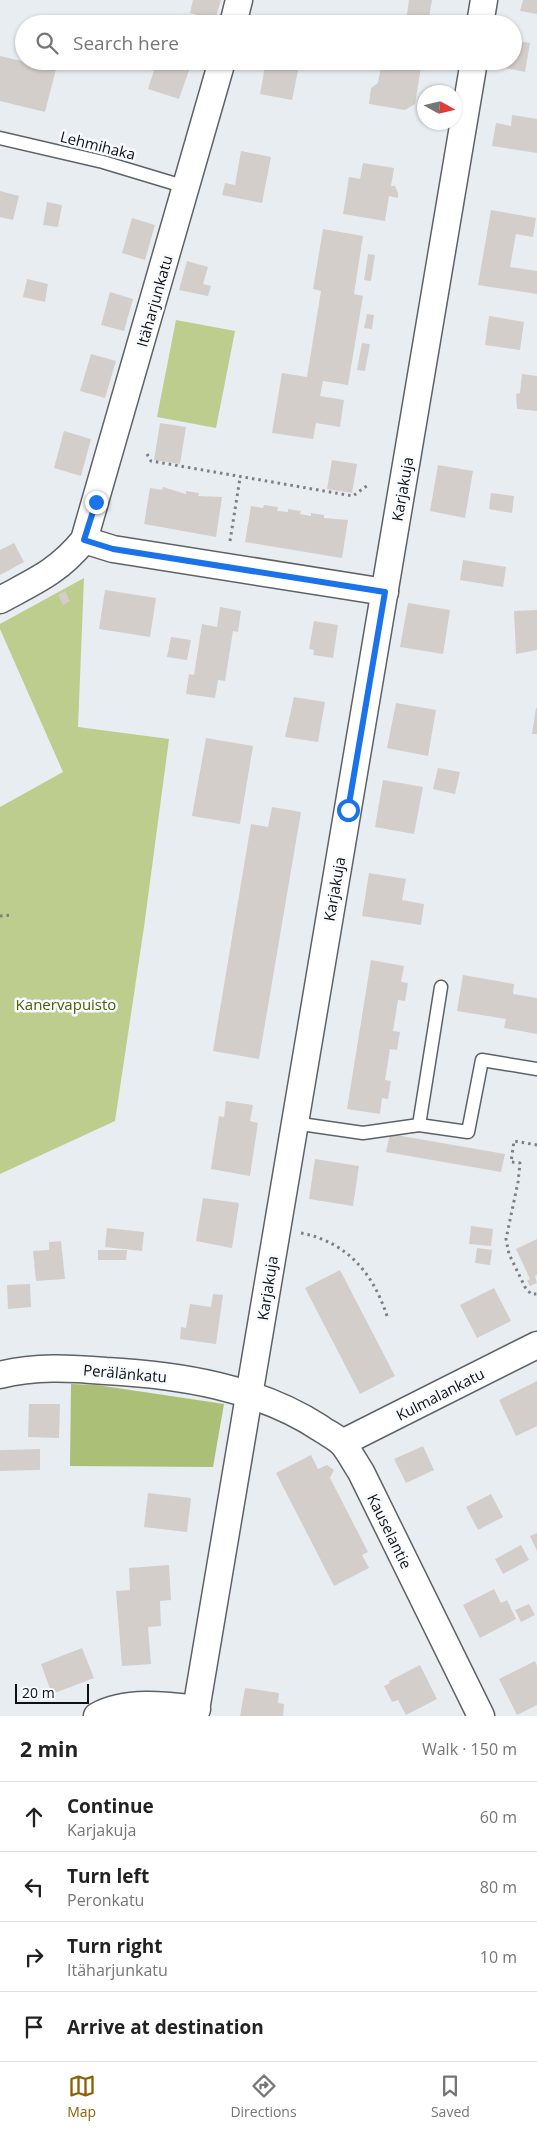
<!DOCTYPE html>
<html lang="en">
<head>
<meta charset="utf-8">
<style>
  body { margin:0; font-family:"Open Sans",sans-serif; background:#f6f6f6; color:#222 }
  .compass { position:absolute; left:417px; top:85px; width:45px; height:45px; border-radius:50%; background:#fff; box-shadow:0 1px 4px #0004; rotate:98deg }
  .scale { position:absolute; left:15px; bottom:12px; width:74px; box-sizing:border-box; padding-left:5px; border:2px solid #0f1012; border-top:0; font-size:14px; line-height:18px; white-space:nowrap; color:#0f1012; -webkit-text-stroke:4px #f7faff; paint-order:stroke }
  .stop { position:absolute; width:15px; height:15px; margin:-11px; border:4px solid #1a73e8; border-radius:50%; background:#fff }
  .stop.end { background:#1a73e8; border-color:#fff; box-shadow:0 1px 5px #0008 }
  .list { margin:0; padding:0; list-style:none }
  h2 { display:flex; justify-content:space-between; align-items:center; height:65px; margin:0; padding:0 20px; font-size:21px }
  h2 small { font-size:16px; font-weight:400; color:#767676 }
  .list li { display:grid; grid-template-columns:32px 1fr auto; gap:15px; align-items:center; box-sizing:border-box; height:70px; padding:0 20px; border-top:1px solid #e0e0e0 }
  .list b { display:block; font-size:19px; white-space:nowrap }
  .list p { margin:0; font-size:16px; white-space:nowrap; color:#767676 }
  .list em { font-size:16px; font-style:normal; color:#767676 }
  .icon { flex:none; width:28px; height:28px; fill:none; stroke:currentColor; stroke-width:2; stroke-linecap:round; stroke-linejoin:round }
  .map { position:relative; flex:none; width:537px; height:1716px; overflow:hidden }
  .search { position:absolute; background:#fff; box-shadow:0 1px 4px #0004; left:15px; right:15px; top:15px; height:55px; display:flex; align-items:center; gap:12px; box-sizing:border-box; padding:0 18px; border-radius:28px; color:#767676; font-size:19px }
  .sheet { height:345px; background:#fff }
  nav { display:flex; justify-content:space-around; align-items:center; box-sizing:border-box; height:70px; border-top:1px solid #e0e0e0; background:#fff; font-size:14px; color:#767676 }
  nav a { display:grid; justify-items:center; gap:2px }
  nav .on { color:#8c6104 }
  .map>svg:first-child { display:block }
</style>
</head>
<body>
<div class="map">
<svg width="537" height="1716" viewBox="0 0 537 1716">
  <rect width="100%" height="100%" fill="#e8edf2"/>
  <g fill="#bccd8d">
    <polygon points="176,320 235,331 216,428 157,417"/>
    <polygon points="84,578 78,727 169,739 144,927 115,1121 0,1174 0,807 63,772 0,629 0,624"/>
  </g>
  <polygon fill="#acbf76" points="71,1384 97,1385 224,1404 213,1467 70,1466"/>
  <g fill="#d4ceca">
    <polygon points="193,0 221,0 215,20 190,13"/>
    <polygon points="409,0 432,0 428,24 406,22"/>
    <polygon points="523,0 537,0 537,14 520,11"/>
    <polygon points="513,40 530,43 525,72 505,68 506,61 513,61"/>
    <polygon points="0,56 56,69 45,112 0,101"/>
    <polygon points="157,61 179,61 191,65 179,99 148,89"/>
    <polygon points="266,61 300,61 292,100 260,94"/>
    <polygon points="382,61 398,64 399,61 422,61 415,104 405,110 369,104 371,88 378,83"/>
    <polygon points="512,115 537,119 537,153 492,146 496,123 511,126"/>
    <polygon points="241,151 271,157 262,203 222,195 225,183 235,185"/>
    <polygon points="363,163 394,168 391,186 395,186 398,193 398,198 389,196 385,221 343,214 349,177 360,179"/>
    <polygon points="0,191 19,196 13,220 0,217"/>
    <polygon points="47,202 62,205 58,227 43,225"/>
    <polygon points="491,210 536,218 533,237 516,234 510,267 537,271 537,294 478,285"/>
    <polygon points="132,218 155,225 145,260 122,253"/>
    <polygon points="323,229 363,236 354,294 363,296 348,385 323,381 320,396 344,400 340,427 316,423 313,439 272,433 282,373 307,377 321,291 313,289"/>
    <polygon points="368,254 375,255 371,281 364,280"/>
    <polygon points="187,261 208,267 203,284 211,286 208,296 179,290"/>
    <polygon points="27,279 48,284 45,302 23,297"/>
    <polygon points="110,292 133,299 124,331 101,325"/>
    <polygon points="367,314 374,315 372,329 364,328"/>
    <polygon points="489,316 524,322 520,350 485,345"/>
    <polygon points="362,343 370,344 365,371 357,370"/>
    <polygon points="91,354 116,361 105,398 80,391"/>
    <polygon points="522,374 537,376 537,411 517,409 516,394 520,393"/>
    <polygon points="160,423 186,427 180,464 154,460"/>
    <polygon points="64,431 91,439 81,476 54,468"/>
    <polygon points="332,460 357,464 352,493 327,489"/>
    <polygon points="438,465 473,471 465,518 430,511"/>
    <polygon points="163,487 186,494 186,491 199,493 198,496 222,497 216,537 144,524 150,488 162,490"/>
    <polygon points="491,493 514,496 512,513 489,509"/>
    <polygon points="264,505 278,507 277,511 288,512 288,509 301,511 300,514 311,516 311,513 324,515 324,518 348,520 342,558 245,542 251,506 263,508"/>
    <polygon points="14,543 24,562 0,575 0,550"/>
    <polygon points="463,560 506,567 503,587 460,580"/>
    <polygon points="105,590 156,598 150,637 99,629"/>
    <polygon points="65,591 70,601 63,605 58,595"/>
    <polygon points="408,603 450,610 443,654 400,647"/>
    <polygon points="220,607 241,611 238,632 233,631 225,681 218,680 215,698 186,694 189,674 194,675 202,624 217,627"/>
    <polygon points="537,610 537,650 516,654 514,611"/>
    <polygon points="314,621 338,625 333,658 313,655 314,650 309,649"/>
    <polygon points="171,637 191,640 187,660 167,657"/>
    <polygon points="294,697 325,702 318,742 285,737"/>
    <polygon points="396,703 436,710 428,756 387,748"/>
    <polygon points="536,708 537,708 537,734 532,734"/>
    <polygon points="206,738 253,746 240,824 192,816"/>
    <polygon points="438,768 460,772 455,794 433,789"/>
    <polygon points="383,780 423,787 414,834 375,827"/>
    <polygon points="272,807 301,812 259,1059 213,1051 251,824 268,827"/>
    <polygon points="369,873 406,879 402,900 424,904 421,925 362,916"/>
    <polygon points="371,960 404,966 401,982 408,983 405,1001 398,1000 393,1031 400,1032 397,1050 390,1049 385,1080 391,1081 388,1099 382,1098 380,1114 347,1109"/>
    <polygon points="463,975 514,984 513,994 537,998 537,1034 504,1028 506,1019 457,1011"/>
    <polygon points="226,1101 253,1105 250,1121 258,1123 250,1176 211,1169 219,1116 224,1117"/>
    <polygon points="390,1134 505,1154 501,1172 386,1152"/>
    <polygon points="315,1159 359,1166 353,1206 309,1199"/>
    <polygon points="203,1198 239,1203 232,1248 196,1241"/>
    <polygon points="471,1226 493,1229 491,1246 469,1244"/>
    <polygon points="107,1228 144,1232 142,1251 105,1247"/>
    <polygon points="537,1239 537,1275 535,1276 537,1283 530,1286 527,1281 530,1279 516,1249"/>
    <polygon points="61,1241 65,1279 36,1281 33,1251 49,1250 49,1242"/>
    <polygon points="477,1248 492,1250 490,1265 475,1263"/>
    <polygon points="98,1250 127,1250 126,1260 98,1260"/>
    <polygon points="340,1270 395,1376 360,1394 305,1288"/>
    <polygon points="30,1284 31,1307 8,1309 7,1285"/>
    <polygon points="494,1288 511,1321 477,1338 460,1305"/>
    <polygon points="213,1294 223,1295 216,1344 180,1339 181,1327 186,1328 190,1304 211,1307"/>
    <polygon points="537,1381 537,1426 516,1436 499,1400"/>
    <polygon points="29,1404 60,1404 59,1438 28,1437"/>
    <polygon points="423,1446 434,1470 406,1483 394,1459"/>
    <polygon points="40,1449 40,1470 0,1471 0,1450"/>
    <polygon points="311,1455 318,1469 327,1465 334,1470 330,1478 368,1552 362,1555 369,1568 334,1586 276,1473"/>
    <polygon points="148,1493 191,1498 187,1532 144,1527"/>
    <polygon points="491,1494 503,1517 478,1530 466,1507"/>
    <polygon points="537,1533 537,1551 530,1536"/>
    <polygon points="521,1545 529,1560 503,1574 495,1559"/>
    <polygon points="169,1565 171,1600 160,1601 161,1626 148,1627 151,1664 122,1666 116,1591 130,1590 129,1568"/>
    <polygon points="494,1589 501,1603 507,1600 516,1619 480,1638 463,1605"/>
    <polygon points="529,1604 535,1615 521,1622 515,1610"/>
    <polygon points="82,1648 94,1678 52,1694 41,1664"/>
    <polygon points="535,1661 537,1666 537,1705 517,1715 499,1679"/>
    <polygon points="420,1665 437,1699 406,1715 398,1700 392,1702 384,1686 390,1683 389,1681"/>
    <polygon points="245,1688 279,1693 278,1703 284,1704 283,1716 240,1716"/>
  </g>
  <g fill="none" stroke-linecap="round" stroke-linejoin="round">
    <defs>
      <g id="lane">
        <polyline points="0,138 103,162 186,187"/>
        <polyline points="294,1123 363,1133 419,1125 468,1132 482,1060 537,1069"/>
        <polyline points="419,1125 441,987"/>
      </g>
      <g id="street">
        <polyline points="233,24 239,0"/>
        <polyline points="480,24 484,0"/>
        <polyline points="84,540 113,549 385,592"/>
        <path d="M 0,600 C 35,581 58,572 84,540 L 222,61"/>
        <path d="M 0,1375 C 35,1366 70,1368 106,1371 C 179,1375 257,1387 320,1428 C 327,1433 336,1437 342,1443 C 349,1451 355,1463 361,1472 L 481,1716"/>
        <polyline points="342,1443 537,1345"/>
        <path d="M 97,1716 C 125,1700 166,1705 197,1709"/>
        <polyline points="195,1716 474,61"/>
      </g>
    </defs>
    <use href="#lane" stroke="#5e6267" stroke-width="15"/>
    <use href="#street" stroke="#5e6267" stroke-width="29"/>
    <g stroke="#7c7f83" stroke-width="3" stroke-dasharray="2.5 4" stroke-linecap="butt">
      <polyline points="147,454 151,461 353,496 368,485"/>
      <polyline points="230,541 240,478"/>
      <polyline points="0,916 11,915"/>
      <polyline points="537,1145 514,1141 511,1162 520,1163 518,1182 506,1239 509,1254 525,1287 531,1294 537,1294"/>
      <path d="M 301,1233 C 347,1242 373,1273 387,1316"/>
    </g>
    <use href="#lane" stroke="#fff" stroke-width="12"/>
    <use href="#street" stroke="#fff" stroke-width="26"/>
  </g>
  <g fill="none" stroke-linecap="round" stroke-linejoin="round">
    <polyline stroke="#1a73e8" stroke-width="6" points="96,502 84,540 113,549 385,592 348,810"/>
  </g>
  <g text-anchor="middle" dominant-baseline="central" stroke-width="5" stroke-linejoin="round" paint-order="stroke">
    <g font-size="15" fill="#0f1012" stroke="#f7faff">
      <text transform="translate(98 145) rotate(14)">Lehmihaka</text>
      <text transform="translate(154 301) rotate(-74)">Itäharjunkatu</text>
      <text transform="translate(402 489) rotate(-80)">Karjakuja</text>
      <text transform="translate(334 889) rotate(-80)">Karjakuja</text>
      <text transform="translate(267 1288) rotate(-81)">Karjakuja</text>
      <text transform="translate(125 1373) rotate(5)">Perälänkatu</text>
      <text transform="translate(440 1394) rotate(-27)">Kulmalankatu</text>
      <text transform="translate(390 1531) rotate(64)">Kauselantie</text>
    </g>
    <g font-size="15" fill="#4e5e09" stroke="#f7faff">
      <text x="66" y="1004">Kanervapuisto</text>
    </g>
  </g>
</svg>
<svg class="compass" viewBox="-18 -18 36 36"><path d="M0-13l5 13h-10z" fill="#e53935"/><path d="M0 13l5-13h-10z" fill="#767676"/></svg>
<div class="scale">20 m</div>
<div class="stop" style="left:348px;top:810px"></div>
<div class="stop end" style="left:96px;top:502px"></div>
<div class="search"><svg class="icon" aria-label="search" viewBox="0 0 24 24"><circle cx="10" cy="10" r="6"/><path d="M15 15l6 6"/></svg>Search here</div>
</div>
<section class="sheet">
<h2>2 min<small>Walk · 150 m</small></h2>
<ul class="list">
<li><svg class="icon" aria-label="ahead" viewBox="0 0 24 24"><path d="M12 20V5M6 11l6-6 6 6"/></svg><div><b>Continue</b><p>Karjakuja</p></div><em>60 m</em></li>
<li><svg class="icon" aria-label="left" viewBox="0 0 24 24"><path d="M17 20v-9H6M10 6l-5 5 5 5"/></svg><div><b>Turn left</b><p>Peronkatu</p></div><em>80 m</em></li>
<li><svg class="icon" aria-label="right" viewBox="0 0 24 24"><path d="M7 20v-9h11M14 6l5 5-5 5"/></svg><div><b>Turn right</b><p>Itäharjunkatu</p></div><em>10 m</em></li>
<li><svg class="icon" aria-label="arrive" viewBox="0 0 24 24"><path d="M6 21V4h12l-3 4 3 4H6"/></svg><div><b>Arrive at destination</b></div></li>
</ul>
</section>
<nav>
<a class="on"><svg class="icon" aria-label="map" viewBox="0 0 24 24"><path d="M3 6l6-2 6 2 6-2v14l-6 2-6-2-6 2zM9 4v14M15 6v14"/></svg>Map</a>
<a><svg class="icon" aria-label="directions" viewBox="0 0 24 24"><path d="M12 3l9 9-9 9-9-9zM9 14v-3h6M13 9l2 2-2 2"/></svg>Directions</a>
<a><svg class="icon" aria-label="saved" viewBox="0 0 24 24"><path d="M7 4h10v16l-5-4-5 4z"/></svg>Saved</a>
</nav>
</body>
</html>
